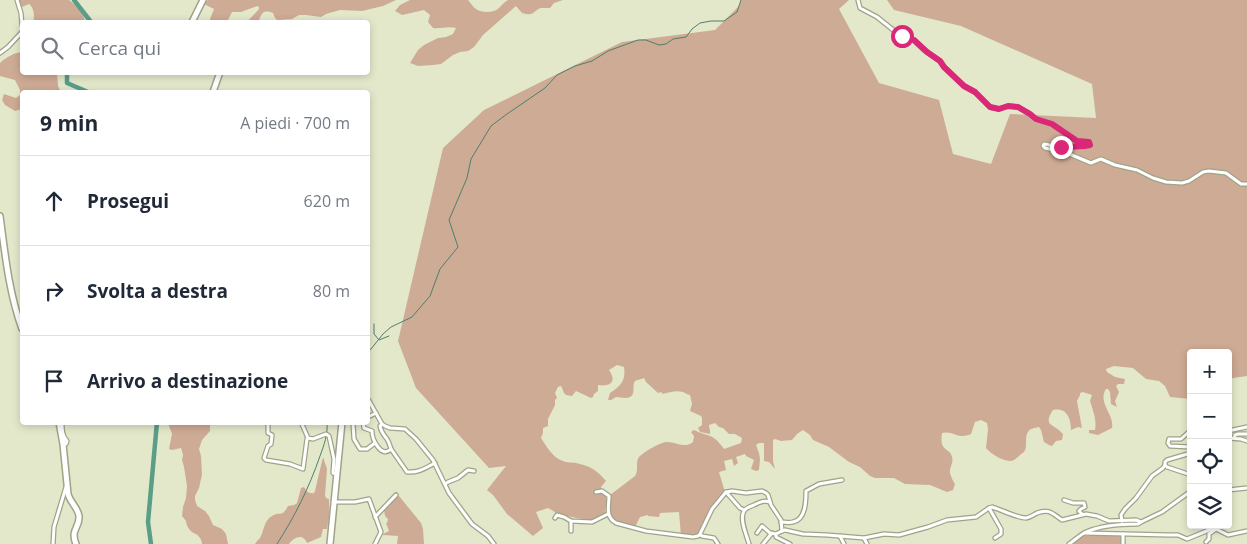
<!DOCTYPE html>
<html lang="it">
<head>
<meta charset="utf-8">
<style>
  body { margin:0; font-family:"Open Sans",sans-serif; background:#f6f6f7; color:#1f2937 }
  .controls { position:absolute; right:15px; bottom:15px; display:grid; overflow:hidden; border-radius:5px; box-shadow:0 2px 8px #0003 }
  .controls button { width:45px; height:45px; display:grid; place-items:center; padding:0; border:0; border-bottom:1px solid #e0e1e3; background:#fff; color:#1f2937; font:25px sans-serif }
  .stop { position:absolute; width:15px; height:15px; margin:-11px; border:4px solid #db2777; border-radius:50%; background:#fff }
  .stop.end { background:#db2777; border-color:#fff; box-shadow:0 1px 5px #0008 }
  .list { margin:0; padding:0; list-style:none }
  h2 { display:flex; justify-content:space-between; align-items:center; height:65px; margin:0; padding:0 20px; font-size:21px }
  h2 small { font-size:16px; font-weight:400; color:#747a83 }
  .list li { display:grid; grid-template-columns:32px 1fr auto; gap:15px; align-items:center; box-sizing:border-box; height:90px; padding:0 20px; border-top:1px solid #e0e1e3 }
  .list b { display:block; font-size:19px; white-space:nowrap }
  .list em { font-size:16px; font-style:normal; color:#747a83 }
  .icon { flex:none; width:28px; height:28px; fill:none; stroke:currentColor; stroke-width:2; stroke-linecap:round; stroke-linejoin:round }
  .map { position:relative; flex:none; width:1247px; height:544px; overflow:hidden }
  .search { position:absolute; background:#fff; box-shadow:0 2px 8px #0003; left:20px; top:20px; width:350px; height:55px; display:flex; align-items:center; gap:12px; box-sizing:border-box; padding:0 18px; border-radius:5px; color:#747a83; font-size:19px }
  .panel { position:absolute; background:#fff; box-shadow:0 2px 8px #0003; left:20px; top:90px; width:350px; height:335px; border-radius:5px }
  .map>svg:first-child { display:block }
</style>
</head>
<body>
<div class="map">
<svg width="1247" height="544" viewBox="0 0 1247 544">
  <rect width="100%" height="100%" fill="#e4e8cb"/>
  <g fill="#ceab95">
    <path d="M 19,0 L 69,0 C 76,5 83,12 85,21 L 84,22 L 74,22 L 72,20 L 70,20 L 66,22 L 33,22 C 35,17 34,7 29,4 L 22,7 L 20,5 Z"/>
    <path d="M 208,0 L 396,0 L 383,6 L 362,11 L 340,10 L 326,14 L 321,17 L 306,15 L 299,15 L 292,19 L 277,20 L 275,18 L 273,13 C 262,9 262,14 258,22 L 247,22 L 259,9 L 259,7 L 257,6 L 241,12 L 232,12 L 227,22 L 210,22 L 210,19 L 214,9 L 204,4 Z"/>
    <path d="M 410,0 L 468,0 C 471,3 473,7 476,9 C 482,13 494,13 499,8 C 502,5 504,2 508,0 L 563,0 L 554,3 L 550,8 C 547,8 544,8 541,8 C 533,10 535,17 522,13 L 516,6 L 483,35 L 474,47 L 468,51 L 460,52 L 453,55 L 441,64 L 433,65 L 418,66 L 410,63 L 418,50 L 424,45 L 438,38 L 446,37 L 453,34 L 456,28 C 448,26 440,29 433,28 L 428,22 L 430,15 L 424,10 L 402,15 L 395,11 L 400,5 Z"/>
    <path d="M 741,0 L 849,0 L 839,9 L 879,83 L 939,100 L 953,154 L 991,164 L 1010,114 L 1096,118 L 1092,84 L 961,26 L 894,10 L 887,0 L 1247,0 L 1247,376 L 1233,378 L 1228,382 L 1228,353 L 1191,353 L 1191,399 L 1170,397 L 1165,386 L 1159,381 L 1146,379 L 1133,368 L 1114,366 L 1106,369 L 1107,372 L 1115,377 L 1125,379 L 1124,384 L 1118,384 L 1116,386 L 1119,392 L 1115,401 L 1117,407 L 1111,404 L 1110,392 L 1108,389 L 1106,389 C 1097,403 1115,415 1112,428 L 1098,435 L 1089,433 L 1089,430 L 1095,430 C 1097,420 1093,411 1090,401 L 1092,395 L 1083,392 L 1080,393 L 1080,395 L 1077,401 L 1082,428 L 1078,427 L 1071,430 C 1071,419 1067,407 1053,410 C 1042,427 1054,423 1063,434 L 1062,440 L 1056,441 L 1052,446 L 1049,445 L 1044,442 L 1041,430 L 1039,427 C 1035,428 1030,428 1028,432 C 1024,438 1028,446 1024,452 C 1022,453 1016,459 1014,460 C 1006,464 991,454 986,448 L 988,429 L 987,423 L 981,420 L 975,422 L 971,434 C 957,440 954,430 942,433 C 939,453 950,447 952,457 C 954,463 949,467 950,473 C 951,477 953,481 955,484 L 953,490 L 947,492 L 930,485 L 905,484 L 894,478 L 875,478 L 870,476 L 860,467 L 849,462 L 829,447 L 813,440 L 810,435 L 803,430 L 797,434 L 792,440 L 781,441 L 775,439 L 773,440 L 773,461 L 775,469 L 769,462 L 764,461 L 764,443 L 759,443 L 756,445 L 759,453 L 760,459 L 759,470 L 756,471 L 751,469 L 754,460 L 746,456 L 745,454 L 736,457 L 738,463 L 734,466 L 732,459 L 724,461 L 726,470 L 719,472 L 724,489 L 724,492 L 698,535 L 681,536 L 679,512 L 660,513 L 659,517 L 648,516 L 648,515 L 640,517 L 635,527 C 607,520 611,522 610,495 L 635,476 C 639,470 635,462 639,457 C 644,452 660,442 667,442 C 677,442 684,449 693,442 L 694,436 L 691,432 L 694,430 C 710,438 712,432 724,449 L 741,443 L 742,438 L 735,434 L 729,434 L 723,428 L 719,427 L 715,423 L 709,425 L 710,431 L 710,434 L 700,432 L 698,428 L 702,425 L 702,418 L 701,416 L 690,411 L 692,404 L 690,395 C 688,395 686,393 683,392 C 677,390 669,392 663,394 L 661,392 L 658,393 L 646,382 L 644,378 C 642,379 637,380 635,381 C 631,386 638,398 625,398 C 622,398 619,397 616,397 L 611,400 L 608,400 L 610,393 C 621,386 626,380 624,367 L 617,365 L 609,370 C 617,381 611,387 598,385 L 598,391 L 594,394 L 593,397 L 591,398 L 576,391 L 572,396 C 562,395 565,393 561,386 L 558,387 L 555,393 L 557,398 L 555,400 L 555,405 L 548,419 L 548,426 L 543,428 L 543,433 L 541,438 C 547,447 553,458 563,461 C 567,463 572,462 576,463 C 590,466 597,470 606,481 L 601,487 L 607,499 L 605,513 L 593,521 L 556,514 L 555,512 L 548,508 L 536,512 L 543,528 L 533,536 L 507,514 L 493,495 L 487,490 L 506,466 L 489,468 L 416,388 L 398,341 L 443,148 L 484,110 L 622,42 L 715,30 L 739,6 Z"/>
    <path d="M 22,52 L 22,72 L 57,73 L 58,86 L 61,92 L 22,92 L 22,109 L 15,111 L 5,105 L 2,100 L 4,94 L 16,98 L 20,95 L 20,90 L 15,80 L 0,76 L 0,63 C 6,57 14,53 22,52 Z"/>
    <path d="M 168,423 L 210,423 L 210,431 L 202,440 L 199,449 L 201,456 L 202,475 L 199,488 L 195,496 L 195,500 L 197,506 L 205,511 L 209,516 L 213,525 L 222,529 L 226,534 L 228,544 L 202,544 C 202,540 199,536 196,534 C 191,533 186,526 186,521 L 182,516 L 183,507 L 186,498 L 187,486 L 184,467 L 182,460 L 183,455 L 181,448 L 172,450 L 169,449 L 172,434 Z"/>
    <path d="M 323,457 L 327,469 L 325,495 L 326,498 L 329,499 L 329,517 L 327,529 L 323,529 L 321,537 L 307,543 C 303,533 294,537 289,544 L 255,544 C 256,542 258,540 260,538 C 264,531 264,520 272,516 C 281,510 281,519 288,506 L 294,505 L 297,503 L 301,488 L 304,487 C 307,491 308,494 314,493 L 315,491 Z"/>
    <polygon points="396,496 399,496 421,523 423,529 424,544 397,544 398,536 383,535 383,534 389,531 386,523 387,523 388,519 385,516 384,510"/>
    <polygon points="1093,534 1121,535 1122,544 1071,544 1082,536 1088,536"/>
  </g>
  <g fill="none" stroke-linecap="round" stroke-linejoin="round">
    <g stroke="#4f7f6c" stroke-width="1">
      <polyline points="374,324 374,334 379,340 389,336"/>
      <polyline points="368,351 371,349 383,334 391,327 412,317 430,296 440,269 458,247 449,220 467,178 471,159 491,126 507,114 545,88 557,75 575,66 592,61 608,51 638,40 646,40 659,45 666,44 673,39 686,37 692,29 700,23 711,21 724,21 737,12 741,0"/>
      <path d="M 277,544 C 295,516 309,488 320,456 C 324,445 328,435 327,422"/>
    </g>
    <g stroke="#5a9e88" stroke-width="4.5">
      <polyline points="74,0 91,22"/>
      <polyline points="67,72 67,83 88,92"/>
      <polyline points="151,544 148,522 157,422"/>
    </g>
    <defs>
      <g id="minor">
        <polyline points="17,0 21,13 22,25"/>
        <path d="M 858,0 L 860,8 L 877,17 L 897,33 L 914,40 L 924,50 L 940,61 L 944,67 L 964,86 L 975,92 L 990,107 L 999,109 L 1008,106 L 1018,107 L 1030,114 L 1036,119 L 1052,124 L 1077,141 L 1089,142 L 1090,145 C 1080,147 1066,148 1056,147 C 1051,146 1049,144 1044,144 L 1043,146 L 1045,148 L 1067,153 L 1091,163 L 1098,160 L 1101,159 L 1115,165 L 1137,170 L 1153,178 L 1166,182 L 1182,183 L 1189,181 L 1203,172 L 1209,171 L 1226,173 L 1241,184 L 1247,184"/>
        <polyline points="0,53 8,47 22,32"/>
        <polyline points="368,399 382,424 385,426 390,428 405,429 416,439 433,460 449,493 472,524 488,536 494,544"/>
        <polyline points="368,417 376,413"/>
        <path d="M 62,422 C 62,429 62,436 67,441 L 66,444"/>
        <polyline points="268,422 268,433 272,435 271,444 268,446 264,458 266,460 290,464 303,469 307,439 308,438"/>
        <polyline points="301,422 308,438 313,439 326,434 329,436 334,459 333,473 337,474"/>
        <path d="M 363,422 L 364,428 L 372,431 C 372,439 381,459 391,449 C 390,446 389,442 387,439 C 383,434 381,432 380,426 L 382,424"/>
        <polyline points="353,423 354,439 360,449 367,449 375,443"/>
        <polyline points="1191,430 1181,439 1169,439 1168,443 1170,446 1191,447"/>
        <polyline points="1228,431 1247,427"/>
        <polyline points="1228,438 1241,439 1247,441"/>
        <polyline points="1234,438 1235,435 1238,434 1247,434"/>
        <path d="M 391,449 L 407,472 C 419,473 425,468 435,463"/>
        <polyline points="1191,453 1167,460 1165,462 1165,465 1167,467 1191,475"/>
        <polyline points="445,484 448,482 458,478 468,470 474,471"/>
        <polyline points="1228,490 1247,488"/>
        <path d="M 596,492 L 602,491 L 609,496 C 609,506 605,517 616,523 L 646,531 L 693,537 L 698,536 L 700,534 L 712,509 L 726,492 L 732,491 L 746,493 L 762,491 L 766,493 L 768,495 L 771,505 L 781,520 L 782,531"/>
        <polyline points="726,492 740,508 744,510"/>
        <polyline points="1064,500 1073,503 1084,503 1085,507 1081,509 1079,511 1082,514"/>
        <polyline points="334,502 355,502 369,499 381,532 375,544"/>
        <polyline points="989,508 1001,529 1001,534 995,538"/>
        <polyline points="375,517 396,495"/>
        <polyline points="555,518 557,515 564,517 571,521 592,522 608,514"/>
        <polyline points="571,521 571,531"/>
        <polyline points="1122,521 1121,515 1125,509 1136,498 1152,476 1163,468 1165,465"/>
        <path d="M 781,522 C 785,522 790,523 793,522 C 806,520 806,500 806,491 L 819,484 L 842,480"/>
        <polyline points="757,533 762,526 770,533 776,534"/>
        <polyline points="1084,533 1169,535 1178,535 1187,539 1214,528 1228,535 1247,531"/>
        <polyline points="1123,534 1123,544"/>
        <polyline points="700,535 702,536 714,538 718,544"/>
        <polyline points="840,536 844,544"/>
        <polyline points="864,538 867,544"/>
        <polyline points="1206,542 1209,539 1209,534 1216,529"/>
        <polyline points="53,544 54,527 66,487"/>
        <path d="M 749,544 C 747,536 739,519 744,511 C 746,508 751,506 754,505 C 760,502 764,500 770,502"/>
        <polyline points="763,544 772,533"/>
        <path d="M 790,544 L 776,537 L 776,534 L 782,531 L 785,530 L 803,534 L 827,535 L 864,538 L 884,534 L 899,535 L 928,527 L 947,520 L 976,517 L 989,508 L 992,507 C 1002,510 1017,518 1026,518 C 1031,517 1033,515 1037,513 C 1049,508 1053,514 1062,520 L 1086,514 L 1097,516 L 1109,521 L 1136,520 L 1141,522"/>
        <path d="M 1069,544 C 1075,540 1080,535 1086,532 C 1102,525 1121,524 1138,524 L 1141,522 L 1162,512 L 1191,491"/>
      </g>
      <g id="major">
        <polyline points="192,22 203,0"/>
        <polyline points="213,92 220,72"/>
        <path d="M 0,216 C 5,254 9,293 22,329"/>
        <path d="M 59,422 L 63,444 L 68,494 C 70,502 78,508 79,516 C 80,528 70,529 76,544"/>
        <polyline points="330,544 342,422"/>
      </g>
    </defs>
    <use href="#minor" stroke="#a0a388" stroke-width="5.5"/>
    <use href="#major" stroke="#a0a388" stroke-width="8"/>
    <use href="#minor" stroke="#fff" stroke-width="3"/>
    <use href="#major" stroke="#fff" stroke-width="5"/>
  </g>
  <g fill="none" stroke-linecap="round" stroke-linejoin="round">
    <polyline stroke="#db2777" stroke-width="6" points="902,36 914,40 927,52 940,61 944,67 964,86 975,92 990,107 999,109 1008,106 1018,107 1030,114 1036,119 1052,124 1077,141 1089,142 1090,145 1084,146 1061,147"/>
  </g>
</svg>
<div class="controls">
<button>+</button>
<button>−</button>
<button><svg class="icon" aria-label="locate" viewBox="0 0 24 24"><circle cx="12" cy="12" r="6"/><path d="M12 2v4M12 18v4M2 12h4M18 12h4"/></svg></button>
<button><svg class="icon" aria-label="layers" viewBox="0 0 24 24"><path d="M12 4l9 5-9 5-9-5zM3 14l9 5 9-5"/></svg></button>
</div>
<div class="stop" style="left:902px;top:36px"></div>
<div class="stop end" style="left:1061px;top:147px"></div>
<div class="search"><svg class="icon" aria-label="search" viewBox="0 0 24 24"><circle cx="10" cy="10" r="6"/><path d="M15 15l6 6"/></svg>Cerca qui</div>
<section class="panel">
<h2>9 min<small>A piedi · 700 m</small></h2>
<ul class="list">
<li><svg class="icon" aria-label="ahead" viewBox="0 0 24 24"><path d="M12 20V5M6 11l6-6 6 6"/></svg><div><b>Prosegui</b></div><em>620 m</em></li>
<li><svg class="icon" aria-label="right" viewBox="0 0 24 24"><path d="M7 20v-9h11M14 6l5 5-5 5"/></svg><div><b>Svolta a destra</b></div><em>80 m</em></li>
<li><svg class="icon" aria-label="arrive" viewBox="0 0 24 24"><path d="M6 21V4h12l-3 4 3 4H6"/></svg><div><b>Arrivo a destinazione</b></div></li>
</ul>
</section>
</div>
</body>
</html>
